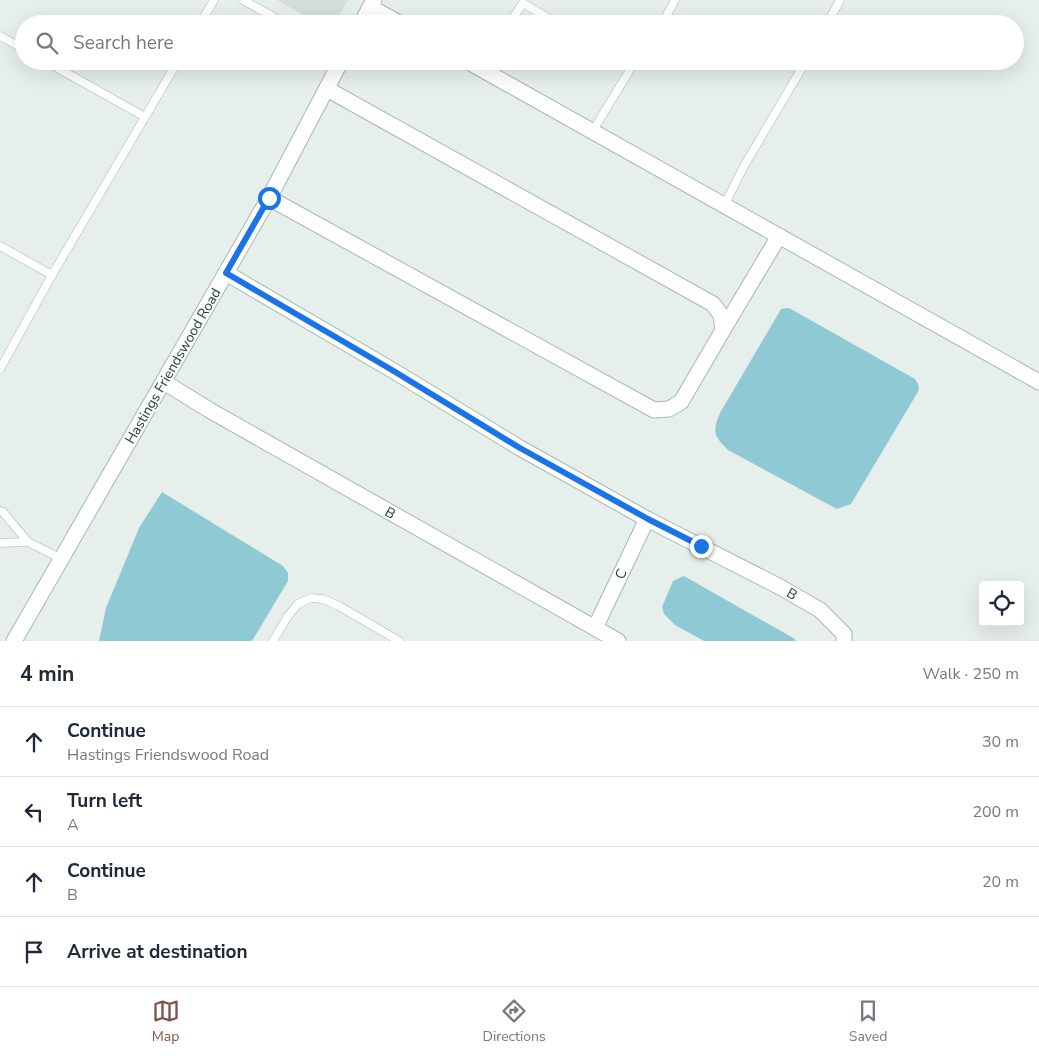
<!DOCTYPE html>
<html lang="en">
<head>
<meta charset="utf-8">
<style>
  body { margin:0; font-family:"Nunito Sans",sans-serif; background:#f2f2f3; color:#1f2937 }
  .controls { position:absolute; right:15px; bottom:15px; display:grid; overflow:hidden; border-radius:5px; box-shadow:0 5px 20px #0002 }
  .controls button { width:45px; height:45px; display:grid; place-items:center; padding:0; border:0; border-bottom:1px solid #e0e1e3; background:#fff; color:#1f2937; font:25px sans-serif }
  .stop { position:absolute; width:15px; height:15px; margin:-11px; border:4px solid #1a73e8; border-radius:50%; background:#fff }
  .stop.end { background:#1a73e8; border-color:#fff; box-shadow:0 1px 5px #0008 }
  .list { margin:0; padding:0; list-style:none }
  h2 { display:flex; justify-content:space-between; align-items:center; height:65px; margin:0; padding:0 20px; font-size:21px }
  h2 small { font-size:16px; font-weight:400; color:#747a83 }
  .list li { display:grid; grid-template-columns:32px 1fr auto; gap:15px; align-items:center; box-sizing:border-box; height:70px; padding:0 20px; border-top:1px solid #e0e1e3 }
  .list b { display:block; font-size:19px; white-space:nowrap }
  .list p { margin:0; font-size:16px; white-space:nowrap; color:#747a83 }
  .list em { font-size:16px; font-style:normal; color:#747a83 }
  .icon { flex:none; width:28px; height:28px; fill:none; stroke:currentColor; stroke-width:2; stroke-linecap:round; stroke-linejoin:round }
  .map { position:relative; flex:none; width:1039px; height:641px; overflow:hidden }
  .search { position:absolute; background:#fff; box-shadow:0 5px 20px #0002; left:15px; right:15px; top:15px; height:55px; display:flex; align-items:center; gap:12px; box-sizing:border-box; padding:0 18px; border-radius:28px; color:#747a83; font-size:19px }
  .sheet { height:345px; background:#fff }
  nav { display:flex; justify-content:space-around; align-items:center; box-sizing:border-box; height:70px; border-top:1px solid #e0e1e3; background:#fff; font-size:14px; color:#747a83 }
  nav a { display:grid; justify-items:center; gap:2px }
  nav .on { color:#7f5249 }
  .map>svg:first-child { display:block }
</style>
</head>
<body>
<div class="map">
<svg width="1039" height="641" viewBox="0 0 1039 641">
  <rect width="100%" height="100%" fill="#e6efeb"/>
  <polygon fill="#d4dfda" points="277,0 348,0 334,24 319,24"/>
  <g fill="#8ec9d4">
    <path d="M 789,308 L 915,379 L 918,384 L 919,390 L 851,504 L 837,509 L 728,450 C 714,436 712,432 720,413 L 781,309 Z"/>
    <polygon points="162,492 283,566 288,573 288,581 252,641 99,641 106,608 139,528"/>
    <polygon points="684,576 795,639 796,641 704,641 675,625 664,614 662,607 673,581"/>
  </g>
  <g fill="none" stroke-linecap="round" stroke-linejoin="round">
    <defs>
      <g id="service">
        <polyline points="243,0 286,24"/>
        <polyline points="200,24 214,0"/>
        <polyline points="509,24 523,3 558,24"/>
        <polyline points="662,24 675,0"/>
        <polyline points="827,24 840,0"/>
        <polyline points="0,36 24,49"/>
        <polyline points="45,61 145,117"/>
        <polyline points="592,132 631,68 620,61"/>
        <polyline points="724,206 743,168 806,61"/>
        <polyline points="0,246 52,275"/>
        <polyline points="0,369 52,275 178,61"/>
        <polyline points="0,511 3,512 28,542 62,559"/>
        <polyline points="0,543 28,542"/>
        <polyline points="273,641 288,616 298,604 311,598 323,599 339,606 399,641"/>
      </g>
      <g id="minor">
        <polyline points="370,7 401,24"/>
        <polyline points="467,61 1039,382"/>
        <polyline points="269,198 654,410 669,409 681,402 723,330 721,315 713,304 327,89"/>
        <polyline points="226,273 392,370 520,448 647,519 780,587 820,610 844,634 844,641"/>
        <polyline points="723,330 779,236"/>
        <polyline points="164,382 211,411 618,641"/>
        <polyline points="595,628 647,519"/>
      </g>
      <g id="tertiary">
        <polyline points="361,24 374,0"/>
        <polyline points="14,641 269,198 341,61"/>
      </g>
    </defs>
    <use href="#service" stroke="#a8b8b2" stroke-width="9"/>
    <use href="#minor" stroke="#a8b8b2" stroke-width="17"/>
    <use href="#tertiary" stroke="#a8b8b2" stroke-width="17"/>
    <use href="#service" stroke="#fff" stroke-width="8"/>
    <use href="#minor" stroke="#fff" stroke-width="15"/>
    <use href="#tertiary" stroke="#fff" stroke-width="15"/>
  </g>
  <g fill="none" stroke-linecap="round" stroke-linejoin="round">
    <polyline stroke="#1a73e8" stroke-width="6" points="269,198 226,273 392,370 520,448 648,519 701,546"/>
  </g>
  <g text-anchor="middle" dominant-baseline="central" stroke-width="4" stroke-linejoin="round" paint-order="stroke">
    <g font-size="14" fill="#24423a" stroke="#f7fbf9">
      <text transform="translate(173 366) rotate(-60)">Hastings Friendswood Road</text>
      <text transform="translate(390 513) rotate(29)">B</text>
      <text transform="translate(621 574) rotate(-64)">C</text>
      <text transform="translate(792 594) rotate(31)">B</text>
    </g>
  </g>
</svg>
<div class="controls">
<button><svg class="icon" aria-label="locate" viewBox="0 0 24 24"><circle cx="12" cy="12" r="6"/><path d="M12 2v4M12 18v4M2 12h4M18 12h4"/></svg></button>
</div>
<div class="stop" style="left:269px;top:198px"></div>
<div class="stop end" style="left:701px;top:546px"></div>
<div class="search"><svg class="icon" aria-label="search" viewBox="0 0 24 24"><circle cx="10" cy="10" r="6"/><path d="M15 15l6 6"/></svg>Search here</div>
</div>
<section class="sheet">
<h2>4 min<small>Walk · 250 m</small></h2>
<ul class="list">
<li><svg class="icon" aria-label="ahead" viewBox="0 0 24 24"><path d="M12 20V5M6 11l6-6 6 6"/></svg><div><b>Continue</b><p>Hastings Friendswood Road</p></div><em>30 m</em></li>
<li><svg class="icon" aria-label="left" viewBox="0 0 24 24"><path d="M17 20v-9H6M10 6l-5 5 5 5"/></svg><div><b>Turn left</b><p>A</p></div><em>200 m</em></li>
<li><svg class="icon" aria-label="ahead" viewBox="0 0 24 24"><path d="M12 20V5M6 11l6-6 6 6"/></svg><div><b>Continue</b><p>B</p></div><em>20 m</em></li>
<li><svg class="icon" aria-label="arrive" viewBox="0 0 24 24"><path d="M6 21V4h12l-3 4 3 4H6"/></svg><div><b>Arrive at destination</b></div></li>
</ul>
</section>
<nav>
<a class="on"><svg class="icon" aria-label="map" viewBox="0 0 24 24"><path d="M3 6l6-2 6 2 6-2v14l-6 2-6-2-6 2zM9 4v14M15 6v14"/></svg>Map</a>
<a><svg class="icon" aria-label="directions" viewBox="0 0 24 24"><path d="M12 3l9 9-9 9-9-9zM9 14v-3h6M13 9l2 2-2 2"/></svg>Directions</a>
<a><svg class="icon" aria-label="saved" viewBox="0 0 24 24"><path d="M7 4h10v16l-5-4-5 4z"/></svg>Saved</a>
</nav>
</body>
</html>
